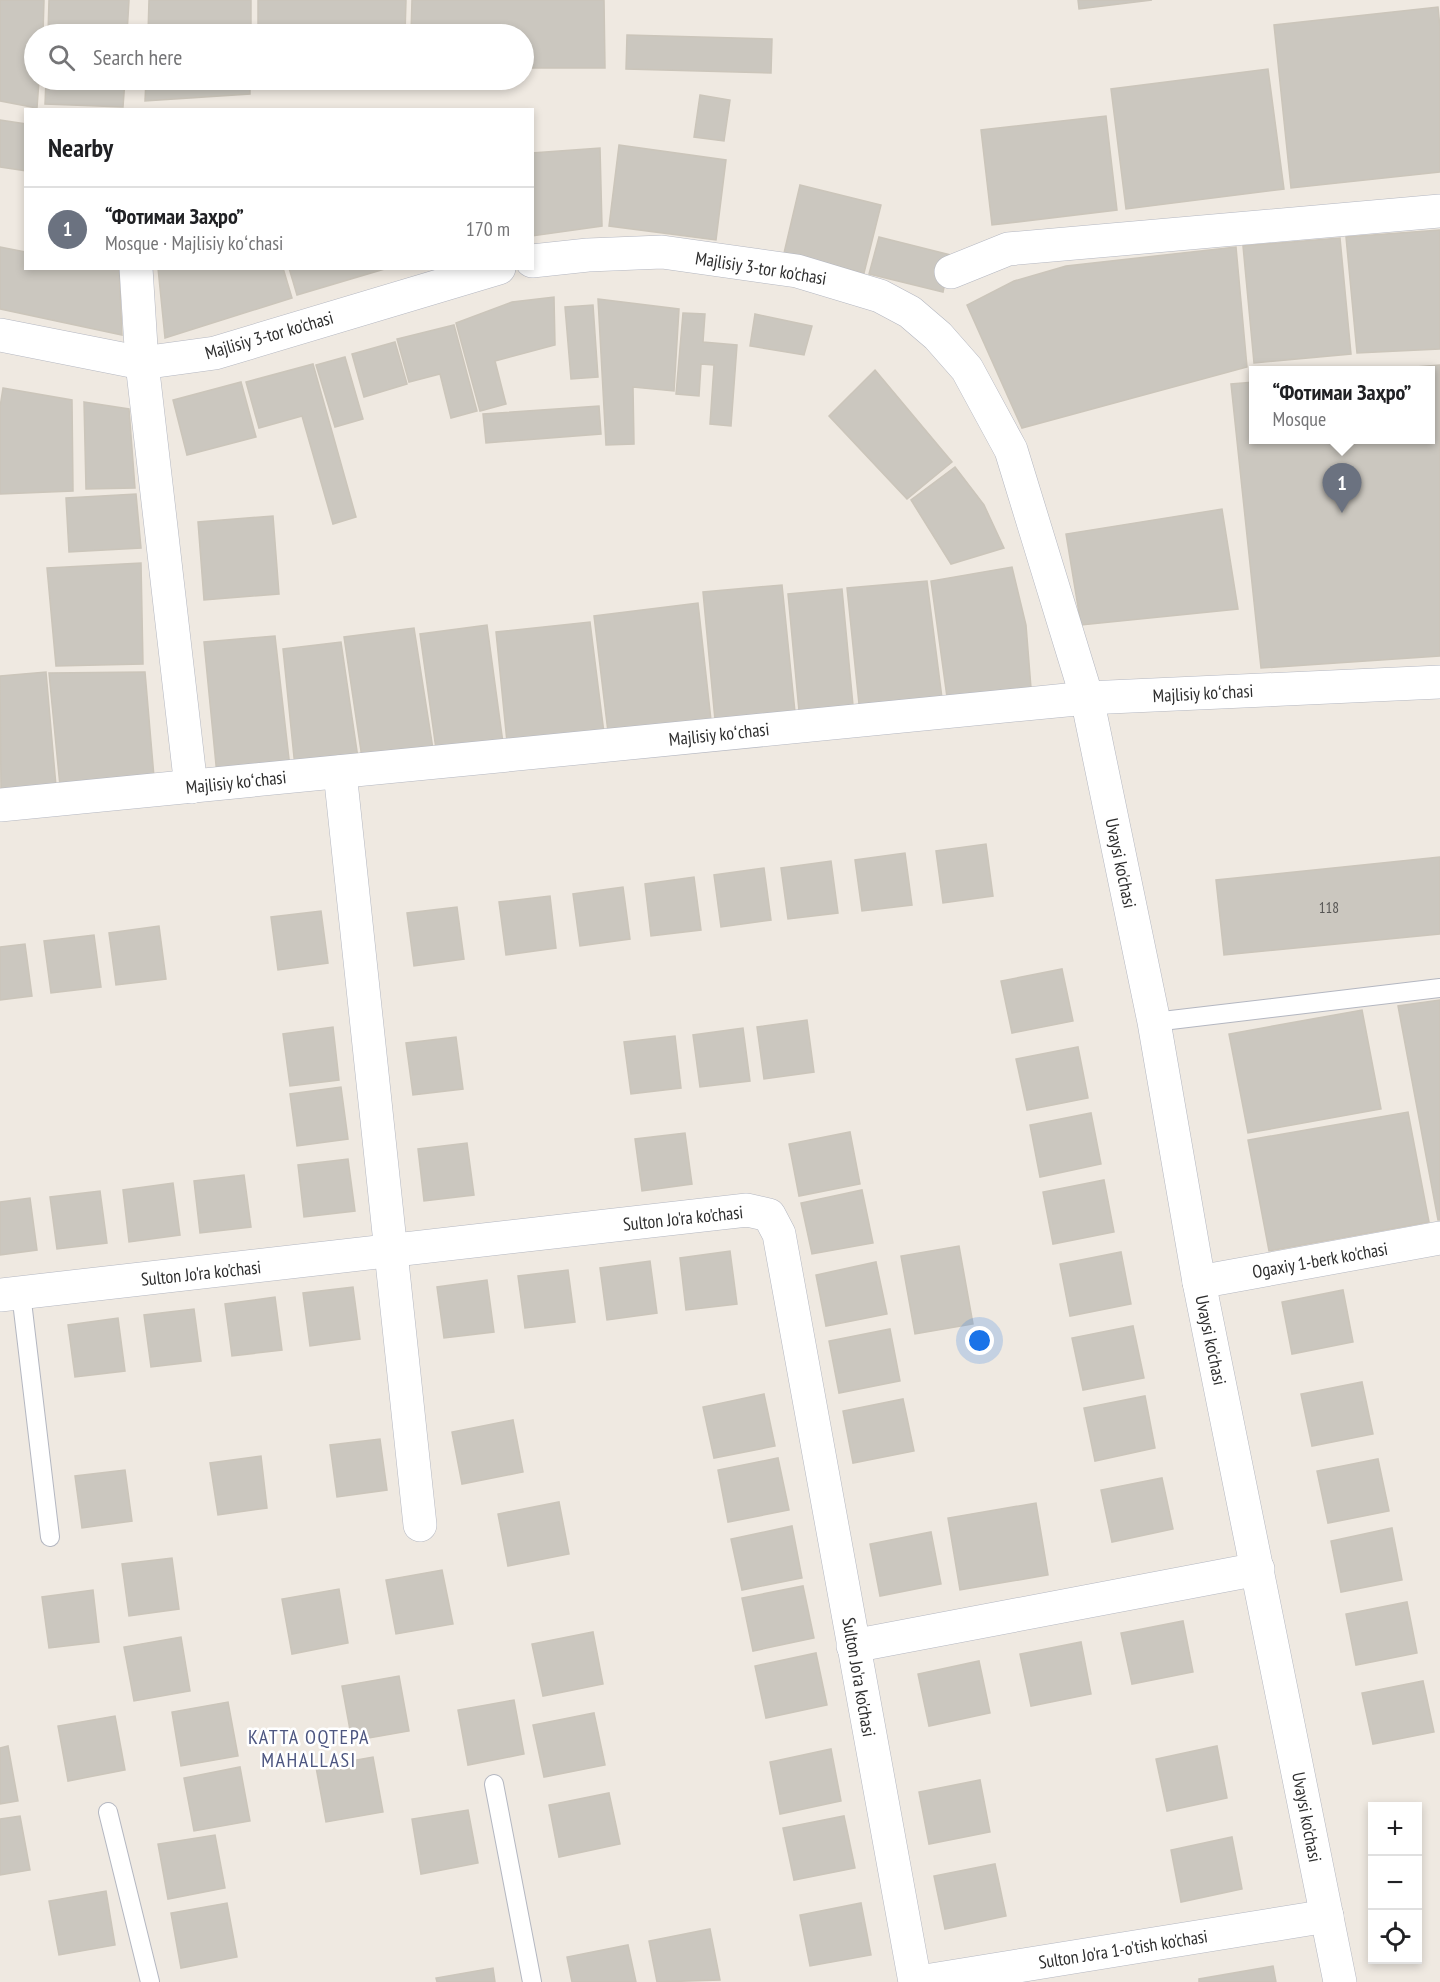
<!DOCTYPE html>
<html lang="en">
<head>
<meta charset="utf-8">
<style>
  body { margin:0; font-family:"PT Sans Narrow",sans-serif; background:#f6f6f6; color:#202124 }
  .controls { position:absolute; right:18px; bottom:18px; display:grid; overflow:hidden; border-radius:0px; box-shadow:0 3px 9px #0003 }
  .controls button { width:54px; height:54px; display:grid; place-items:center; padding:0; border:0; border-bottom:2px solid #e0e0e0; background:#fff; color:#202124; font:30px sans-serif }
  .you { position:absolute; left:980px; top:1341px; width:21px; height:21px; margin:-15px; border:4px solid #fff; border-radius:50%; background:#1a73e8; box-shadow:0 0 0 9px #1a73e833 }
  .badge { display:grid; place-items:center; width:39px; height:39px; border-radius:50%; background:#7c3aed; color:#fff; font-size:20px; font-weight:700 }
  .pin { position:absolute; translate:-50% -50px; filter:drop-shadow(0 2px 3px #0008) }
  .pin::after { content:''; position:absolute; top:32px; width:21px; height:18px; background:inherit; clip-path:polygon(0 0,100% 0,50% 100%) }
  .popup { position:absolute; left:1249px; top:366px; width:186px; height:78px; box-sizing:border-box; display:grid; place-content:center; border-radius:0px; background:#fff; filter:drop-shadow(0 2px 4px #0005); font-size:20px; white-space:nowrap; color:#757577 }
  .popup b { font-size:22px; color:#202124 }
  .popup::after { content:''; position:absolute; left:50%; top:100%; margin-left:-12px; border:12px solid transparent; border-top-color:#fff }
  .list { margin:0; padding:0; list-style:none }
  h2 { display:flex; justify-content:space-between; align-items:center; height:78px; margin:0; padding:0 24px; font-size:26px }
  h2 small { font-size:20px; font-weight:400; color:#757577 }
  .list li { display:grid; grid-template-columns:39px 1fr auto; gap:18px; align-items:center; box-sizing:border-box; height:84px; padding:0 24px; border-top:2px solid #e0e0e0 }
  .list b { display:block; font-size:22px; white-space:nowrap }
  .list p { margin:0; font-size:20px; white-space:nowrap; color:#757577 }
  .list em { font-size:20px; font-style:normal; color:#757577 }
  .icon { flex:none; width:33px; height:33px; fill:none; stroke:currentColor; stroke-width:2; stroke-linecap:round; stroke-linejoin:round }
  .map { position:relative; flex:none; width:1440px; height:1982px; overflow:hidden }
  .search { position:absolute; background:#fff; box-shadow:0 3px 9px #0003; left:24px; top:24px; width:510px; height:66px; display:flex; align-items:center; gap:15px; box-sizing:border-box; padding:0 21px; border-radius:33px; color:#757577; font-size:22px }
  .panel { position:absolute; background:#fff; box-shadow:0 3px 9px #0003; left:24px; top:108px; width:510px; height:162px; border-radius:0px }
  .map>svg:first-child { display:block }
</style>
</head>
<body>
<div class="map">
<svg width="1440" height="1982" viewBox="0 0 1440 1982">
  <rect width="100%" height="100%" fill="#efe9e1"/>
  <g fill="#cbc7bf" stroke="#cbc5ba" stroke-width="1.5">
    <polygon points="0,0 44,0 43,34 34,34 34,80 39,80 37,108 0,101"/>
    <polygon points="49,0 129,0 127,34 48,34"/>
    <polygon points="149,0 251,0 251,34 148,34"/>
    <polygon points="258,0 406,0 405,34 258,34"/>
    <polygon points="412,0 604,0 605,68 524,68 524,34 411,34"/>
    <polygon points="1078,0 1152,0 1079,9"/>
    <polygon points="1438,7 1440,28 1440,172 1291,188 1274,25"/>
    <polygon points="627,35 772,39 771,73 626,69"/>
    <polygon points="1268,69 1284,189 1126,209 1111,89"/>
    <polygon points="46,80 125,80 123,107 45,104"/>
    <polygon points="146,80 250,80 250,94 145,101"/>
    <polygon points="700,95 730,100 724,141 694,137"/>
    <polygon points="1106,116 1117,210 992,225 981,130"/>
    <polygon points="0,120 26,124 26,171 0,167"/>
    <polygon points="619,145 726,160 716,240 609,226"/>
    <polygon points="600,148 602,226 532,236 532,153"/>
    <polygon points="800,185 881,205 864,273 784,253"/>
    <polygon points="1440,230 1440,349 1357,353 1346,237"/>
    <polygon points="879,237 951,255 943,292 869,274"/>
    <polygon points="1340,238 1351,354 1254,363 1243,246"/>
    <polygon points="0,247 26,252 26,268 119,268 122,335 0,309"/>
    <polygon points="1236,247 1247,367 1022,428 967,305 1014,281 1066,266"/>
    <polygon points="158,268 283,268 292,298 165,338"/>
    <polygon points="289,268 388,268 297,295"/>
    <polygon points="554,297 555,345 495,361 506,404 480,411 456,323 512,302"/>
    <polygon points="598,299 679,309 674,391 633,387 634,444 606,445"/>
    <polygon points="593,305 598,377 571,379 565,307"/>
    <polygon points="683,313 705,314 703,342 737,345 731,426 710,424 714,365 701,364 699,396 676,394"/>
    <polygon points="755,314 812,326 804,355 750,346"/>
    <polygon points="454,325 477,411 451,418 440,374 409,382 397,339"/>
    <polygon points="395,342 407,384 364,397 352,354"/>
    <polygon points="345,357 363,419 335,427 316,365"/>
    <polygon points="313,364 356,517 333,524 302,416 259,428 246,382"/>
    <polygon points="1440,365 1440,656 1261,668 1231,384 1254,382 1254,440 1430,440 1430,370 1379,370"/>
    <polygon points="875,370 952,462 907,499 829,416"/>
    <polygon points="241,382 256,437 187,455 173,400"/>
    <polygon points="3,388 72,400 73,491 0,494 0,407"/>
    <polygon points="84,402 129,409 135,488 86,489"/>
    <polygon points="599,406 601,434 486,443 483,414"/>
    <polygon points="955,467 984,505 1004,548 951,564 911,500"/>
    <polygon points="136,494 141,548 69,552 66,498"/>
    <polygon points="1222,509 1238,609 1081,625 1066,534"/>
    <polygon points="273,516 279,594 204,600 198,522"/>
    <polygon points="141,563 143,664 56,666 47,568"/>
    <polygon points="1012,567 1026,625 1031,688 947,697 931,581"/>
    <polygon points="927,581 942,698 859,704 847,588"/>
    <polygon points="782,585 795,712 715,720 703,592"/>
    <polygon points="842,589 853,705 799,711 788,594"/>
    <polygon points="698,603 711,720 608,732 594,616"/>
    <polygon points="590,622 604,733 507,742 496,632"/>
    <polygon points="487,625 503,743 436,749 420,634"/>
    <polygon points="414,628 433,749 362,758 344,637"/>
    <polygon points="275,636 290,768 217,775 204,642"/>
    <polygon points="341,642 358,758 295,767 283,649"/>
    <polygon points="46,672 56,786 1,792 0,676"/>
    <polygon points="145,672 154,777 60,786 49,673"/>
    <polygon points="986,844 993,896 943,903 936,851"/>
    <polygon points="905,853 912,905 862,911 855,860"/>
    <polygon points="1440,857 1440,934 1224,955 1216,880"/>
    <polygon points="831,861 838,913 788,919 781,868"/>
    <polygon points="764,868 771,920 721,927 714,875"/>
    <polygon points="694,877 701,930 651,936 645,884"/>
    <polygon points="623,887 630,939 580,946 573,894"/>
    <polygon points="550,896 556,948 506,955 499,902"/>
    <polygon points="457,907 464,959 414,966 407,913"/>
    <polygon points="321,911 328,963 278,970 271,917"/>
    <polygon points="159,926 166,979 116,985 109,933"/>
    <polygon points="94,935 101,987 51,993 44,941"/>
    <polygon points="25,944 32,996 0,1000 0,947"/>
    <polygon points="1062,969 1073,1021 1012,1033 1001,981"/>
    <polygon points="1440,1000 1440,1220 1438,1220 1398,1006"/>
    <polygon points="1362,1010 1381,1109 1248,1133 1229,1034"/>
    <polygon points="807,1020 814,1072 764,1079 757,1027"/>
    <polygon points="333,1027 339,1080 290,1086 283,1034"/>
    <polygon points="743,1028 750,1081 700,1087 693,1035"/>
    <polygon points="675,1036 681,1088 631,1094 624,1042"/>
    <polygon points="456,1037 463,1089 413,1095 406,1043"/>
    <polygon points="1078,1047 1088,1098 1027,1110 1016,1059"/>
    <polygon points="341,1087 348,1139 297,1146 290,1094"/>
    <polygon points="1408,1112 1429,1222 1269,1251 1248,1140"/>
    <polygon points="1091,1113 1101,1164 1040,1177 1030,1125"/>
    <polygon points="850,1132 860,1184 799,1196 789,1144"/>
    <polygon points="685,1133 692,1184 642,1191 635,1139"/>
    <polygon points="467,1143 474,1195 424,1201 418,1149"/>
    <polygon points="348,1159 355,1211 304,1217 298,1165"/>
    <polygon points="244,1175 251,1227 200,1233 194,1181"/>
    <polygon points="1104,1180 1114,1232 1053,1244 1043,1192"/>
    <polygon points="173,1183 180,1235 129,1242 123,1190"/>
    <polygon points="862,1190 873,1243 812,1254 801,1203"/>
    <polygon points="100,1191 107,1243 57,1249 50,1197"/>
    <polygon points="30,1198 37,1250 0,1255 0,1202"/>
    <polygon points="959,1246 973,1324 915,1334 901,1256"/>
    <polygon points="730,1251 737,1304 686,1310 680,1258"/>
    <polygon points="1121,1252 1131,1304 1070,1316 1060,1264"/>
    <polygon points="650,1261 657,1313 607,1320 600,1268"/>
    <polygon points="876,1262 887,1314 826,1326 816,1275"/>
    <polygon points="568,1270 575,1322 525,1328 518,1276"/>
    <polygon points="487,1280 494,1332 444,1338 437,1287"/>
    <polygon points="353,1287 360,1339 310,1346 303,1293"/>
    <polygon points="1343,1290 1353,1342 1292,1354 1282,1302"/>
    <polygon points="275,1297 282,1350 232,1356 225,1304"/>
    <polygon points="194,1309 201,1361 151,1367 144,1315"/>
    <polygon points="118,1318 125,1371 75,1377 68,1325"/>
    <polygon points="1133,1326 1144,1378 1083,1390 1072,1338"/>
    <polygon points="890,1329 900,1381 839,1393 829,1341"/>
    <polygon points="1362,1382 1373,1434 1312,1446 1301,1394"/>
    <polygon points="764,1394 775,1446 714,1458 703,1407"/>
    <polygon points="1145,1396 1155,1448 1095,1461 1084,1408"/>
    <polygon points="903,1399 914,1451 853,1463 843,1411"/>
    <polygon points="513,1420 523,1472 462,1484 452,1432"/>
    <polygon points="380,1439 387,1490 337,1497 330,1445"/>
    <polygon points="261,1456 267,1508 218,1515 210,1463"/>
    <polygon points="778,1458 789,1510 728,1522 718,1470"/>
    <polygon points="1378,1459 1389,1511 1328,1523 1317,1471"/>
    <polygon points="125,1470 132,1521 82,1528 75,1476"/>
    <polygon points="1162,1478 1173,1529 1112,1542 1101,1490"/>
    <polygon points="559,1502 569,1554 508,1566 498,1514"/>
    <polygon points="1036,1503 1048,1575 960,1590 948,1518"/>
    <polygon points="792,1526 802,1578 742,1590 731,1539"/>
    <polygon points="1392,1528 1402,1580 1341,1592 1331,1541"/>
    <polygon points="931,1532 941,1584 880,1596 870,1544"/>
    <polygon points="172,1558 179,1609 129,1616 122,1564"/>
    <polygon points="442,1570 453,1624 396,1634 386,1580"/>
    <polygon points="803,1586 814,1638 753,1651 742,1598"/>
    <polygon points="339,1589 348,1643 292,1654 282,1599"/>
    <polygon points="93,1590 99,1642 49,1648 42,1597"/>
    <polygon points="1407,1602 1417,1653 1356,1665 1346,1614"/>
    <polygon points="1183,1621 1193,1672 1132,1684 1121,1633"/>
    <polygon points="593,1632 603,1684 543,1696 532,1644"/>
    <polygon points="181,1637 190,1691 134,1701 124,1647"/>
    <polygon points="1081,1642 1091,1694 1031,1706 1020,1654"/>
    <polygon points="816,1653 827,1705 766,1718 755,1666"/>
    <polygon points="979,1661 990,1713 929,1726 918,1674"/>
    <polygon points="399,1676 409,1731 352,1741 342,1686"/>
    <polygon points="1423,1681 1434,1732 1373,1744 1362,1693"/>
    <polygon points="514,1700 524,1754 468,1765 458,1710"/>
    <polygon points="228,1702 238,1756 181,1766 172,1712"/>
    <polygon points="594,1713 605,1765 544,1777 533,1725"/>
    <polygon points="115,1716 125,1770 68,1781 58,1726"/>
    <polygon points="8,1746 18,1801 0,1804 0,1748"/>
    <polygon points="1217,1746 1227,1798 1167,1811 1156,1759"/>
    <polygon points="831,1749 841,1801 780,1814 770,1762"/>
    <polygon points="373,1757 383,1812 326,1822 316,1767"/>
    <polygon points="240,1767 250,1821 194,1831 184,1778"/>
    <polygon points="980,1780 990,1832 929,1844 919,1792"/>
    <polygon points="609,1793 620,1844 559,1857 549,1805"/>
    <polygon points="468,1810 478,1863 421,1874 412,1819"/>
    <polygon points="20,1816 30,1870 0,1875 0,1819"/>
    <polygon points="844,1816 855,1868 794,1880 783,1828"/>
    <polygon points="215,1835 225,1888 168,1899 158,1844"/>
    <polygon points="1232,1837 1242,1889 1181,1902 1171,1850"/>
    <polygon points="995,1864 1006,1916 945,1929 934,1876"/>
    <polygon points="106,1891 115,1945 59,1955 49,1901"/>
    <polygon points="227,1903 237,1957 181,1968 171,1913"/>
    <polygon points="861,1903 871,1955 810,1966 800,1915"/>
    <polygon points="710,1929 720,1980 657,1982 649,1941"/>
    <polygon points="628,1945 636,1982 572,1982 567,1957"/>
    <polygon points="1273,1966 1276,1982 1199,1982 1199,1979"/>
    <polygon points="493,1968 495,1982 437,1982 436,1978"/>
  </g>
  <g fill="none" stroke-linecap="round" stroke-linejoin="round">
    <defs>
      <g id="service">
        <polyline points="1154,1022 1440,988"/>
        <polyline points="21,1293 50,1537"/>
        <polyline points="494,1784 532,1982"/>
        <polyline points="108,1812 150,1982"/>
      </g>
      <g id="minor">
        <polyline points="532,261 588,255 662,252 797,271 880,296 910,312 938,336 967,369 1011,450 1087,698 1154,1022 1199,1282 1340,1982"/>
        <polyline points="136,268 142,363 191,787"/>
        <polyline points="951,272 1008,249 1440,211"/>
        <polyline points="0,335 142,363 215,353 499,268"/>
        <polyline points="340,772 420,1525"/>
        <polyline points="0,805 1087,698 1440,682"/>
        <polyline points="1199,1282 1440,1238"/>
        <polyline points="0,1295 747,1210 769,1215 779,1234 915,1982"/>
        <polyline points="853,1646 1258,1569"/>
        <polyline points="919,1982 1327,1916"/>
      </g>
    </defs>
    <use href="#service" stroke="#b4b7c1" stroke-width="20"/>
    <use href="#minor" stroke="#b4b7c1" stroke-width="34"/>
    <use href="#service" stroke="#fff" stroke-width="18"/>
    <use href="#minor" stroke="#fff" stroke-width="33"/>
  </g>
  <g text-anchor="middle" dominant-baseline="central" stroke-width="5" stroke-linejoin="round" paint-order="stroke">
    <g font-size="15" fill="#555452">
      <text x="1329" y="907">118</text>
    </g>
    <g font-size="18" fill="#2e2e2e" stroke="#fff">
      <text transform="translate(761 268) rotate(9)">Majlisiy 3-tor ko'chasi</text>
      <text transform="translate(269 335) rotate(-16)">Majlisiy 3-tor ko'chasi</text>
      <text transform="translate(1203 693) rotate(-3)">Majlisiy koʻchasi</text>
      <text transform="translate(719 734) rotate(-6)">Majlisiy koʻchasi</text>
      <text transform="translate(236 782) rotate(-6)">Majlisiy koʻchasi</text>
      <text transform="translate(1121 863) rotate(78)">Uvaysi ko'chasi</text>
      <text transform="translate(683 1218) rotate(-6)">Sulton Jo'ra ko'chasi</text>
      <text transform="translate(1320 1260) rotate(-10)">Ogaxiy 1-berk ko'chasi</text>
      <text transform="translate(201 1273) rotate(-6)">Sulton Jo'ra ko'chasi</text>
      <text transform="translate(1211 1340) rotate(78)">Uvaysi ko'chasi</text>
      <text transform="translate(859 1677) rotate(80)">Sulton Jo'ra ko'chasi</text>
      <text transform="translate(1307 1817) rotate(79)">Uvaysi ko'chasi</text>
      <text transform="translate(1123 1949) rotate(-9)">Sulton Jo'ra 1-o'tish ko'chasi</text>
    </g>
    <g font-size="20" letter-spacing="1.5" fill="#4d5680" stroke="#fff">
      <text x="309" y="1737">KATTA OQTEPA<tspan x="309" dy="23">MAHALLASI</tspan></text>
    </g>
  </g>
</svg>
<div class="controls">
<button>+</button>
<button>−</button>
<button><svg class="icon" aria-label="locate" viewBox="0 0 24 24"><circle cx="12" cy="12" r="6"/><path d="M12 2v4M12 18v4M2 12h4M18 12h4"/></svg></button>
</div>
<div class="you"></div>
<div class="pin badge" style="left:1342px;top:513px;background:#6b7280">1</div>
<div class="popup"><b>“Фотимаи Заҳро”</b>Mosque</div>
<div class="search"><svg class="icon" aria-label="search" viewBox="0 0 24 24"><circle cx="10" cy="10" r="6"/><path d="M15 15l6 6"/></svg>Search here</div>
<section class="panel">
<h2>Nearby<small></small></h2>
<ul class="list">
<li><span class="badge" style="background:#6b7280">1</span><div><b>“Фотимаи Заҳро”</b><p>Mosque · Majlisiy koʻchasi</p></div><em>170 m</em></li>
</ul>
</section>
</div>
</body>
</html>
